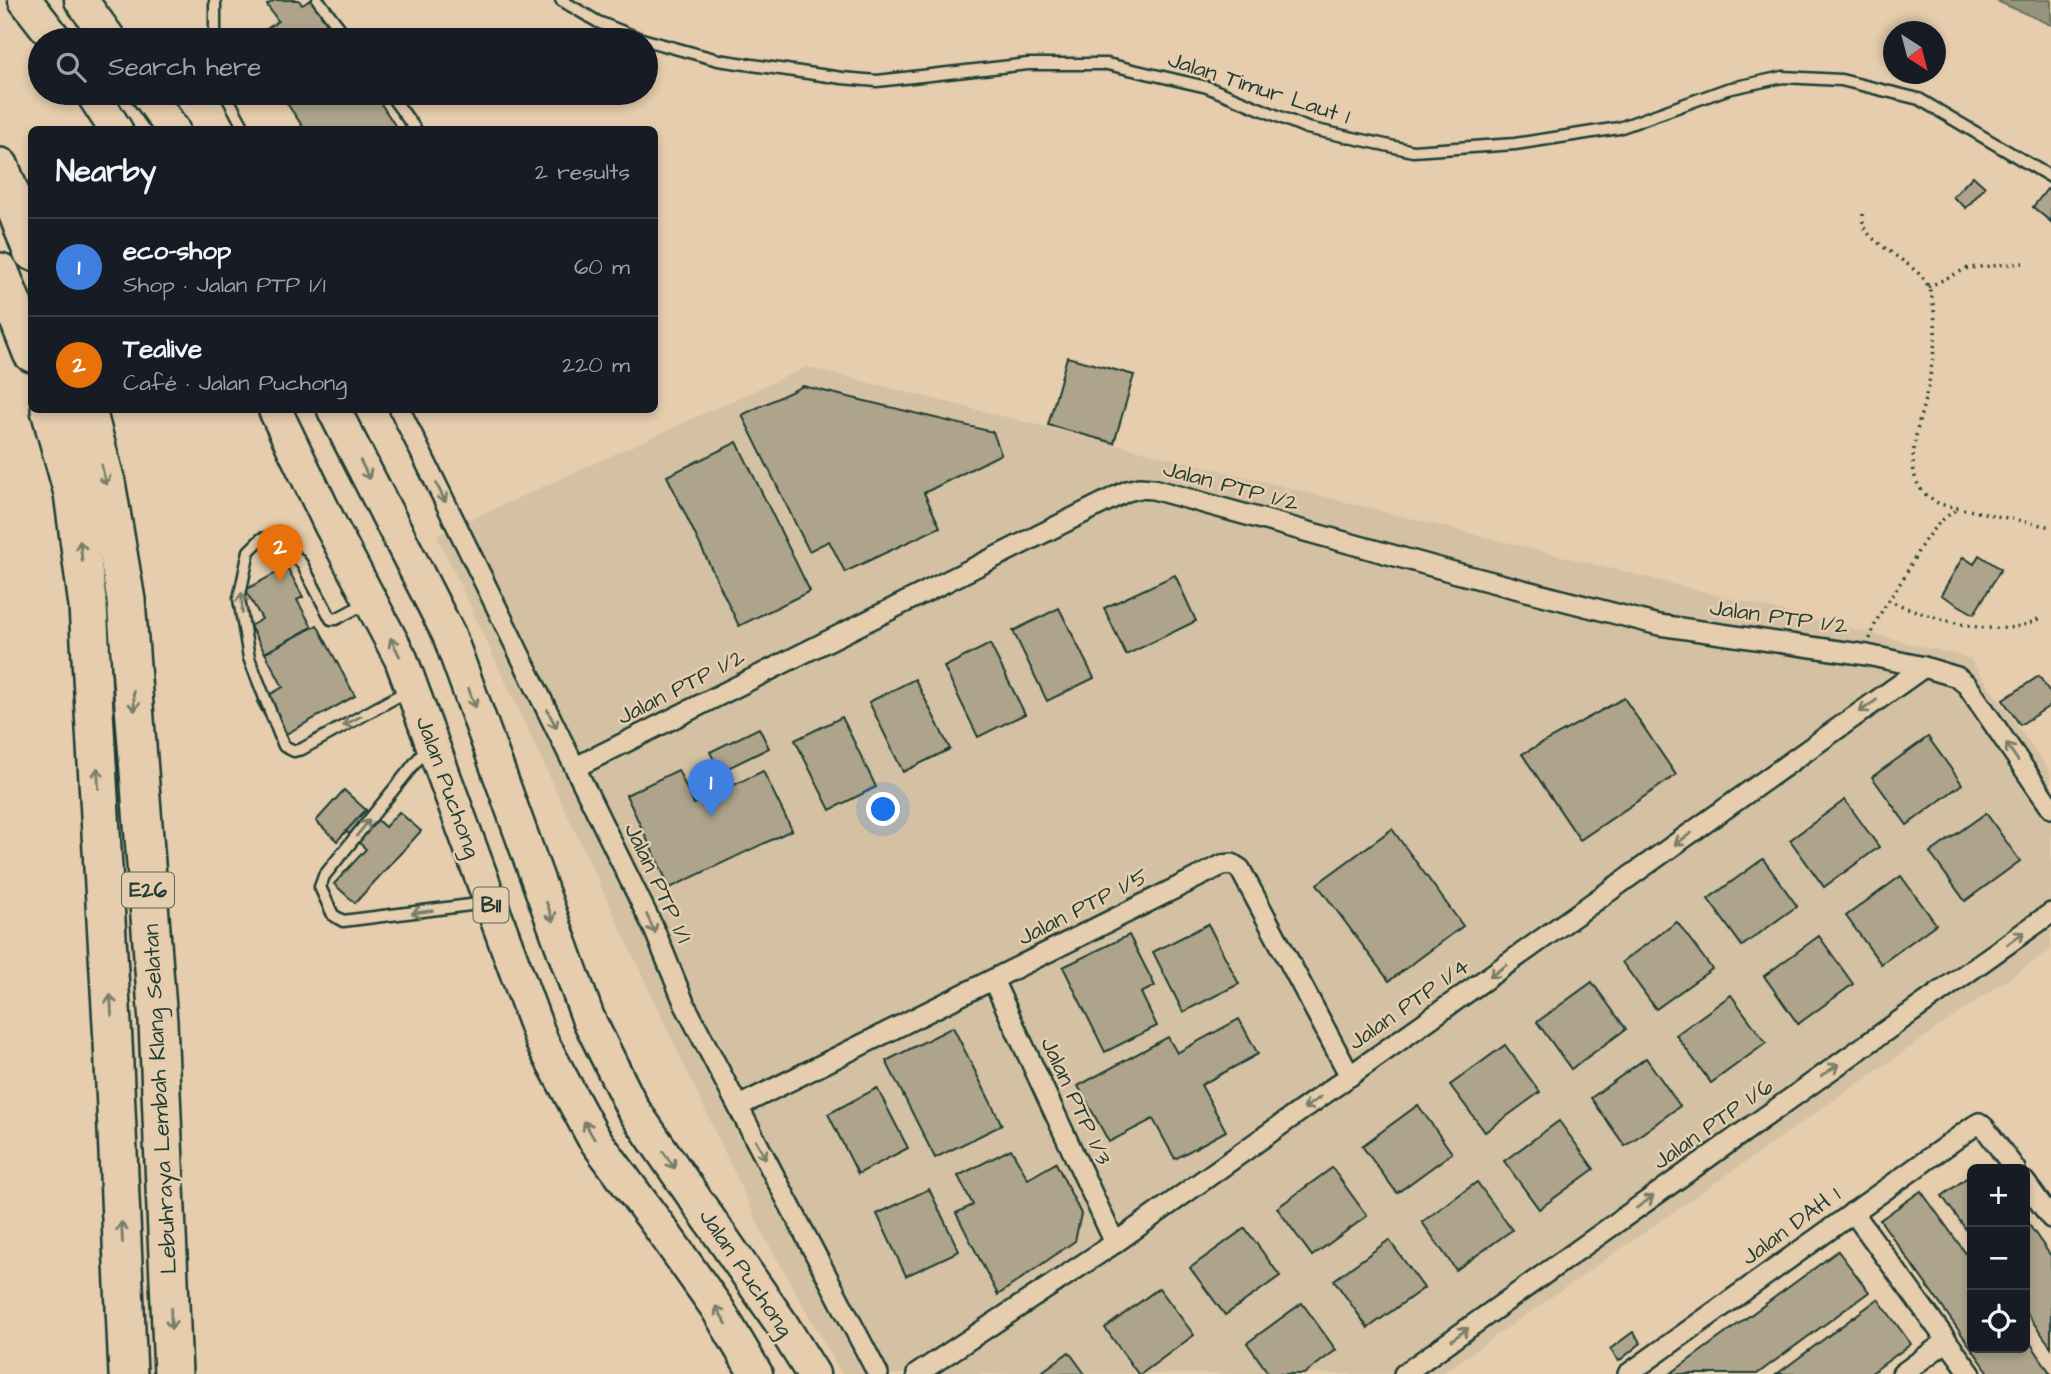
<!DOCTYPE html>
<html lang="en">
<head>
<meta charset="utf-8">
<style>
  body { margin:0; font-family:"Architects Daughter",sans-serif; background:#242831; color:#f1f3f6 }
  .controls { position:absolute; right:21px; bottom:21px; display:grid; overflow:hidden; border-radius:10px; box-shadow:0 4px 10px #0003 }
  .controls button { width:63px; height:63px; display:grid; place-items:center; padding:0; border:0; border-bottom:2px solid #363941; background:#171b24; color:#f1f3f6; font:35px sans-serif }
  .compass { position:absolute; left:1883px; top:21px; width:63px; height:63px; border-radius:50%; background:#171b24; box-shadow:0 4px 10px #0003; rotate:144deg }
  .you { position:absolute; left:884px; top:810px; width:24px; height:24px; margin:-18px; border:5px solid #fff; border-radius:50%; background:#1a73e8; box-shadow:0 0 0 10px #1a73e833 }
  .badge { display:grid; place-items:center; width:46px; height:46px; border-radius:50%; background:#0b8043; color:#fff; font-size:23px; font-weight:700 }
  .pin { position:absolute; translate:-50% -58px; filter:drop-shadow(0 2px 4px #0008) }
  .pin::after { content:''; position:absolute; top:37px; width:24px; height:21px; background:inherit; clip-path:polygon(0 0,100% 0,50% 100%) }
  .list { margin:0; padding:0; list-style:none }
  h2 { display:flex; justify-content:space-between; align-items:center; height:91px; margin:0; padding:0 28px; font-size:30px }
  h2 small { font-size:23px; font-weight:400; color:#9ea1a6 }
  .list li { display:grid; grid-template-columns:46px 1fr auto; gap:21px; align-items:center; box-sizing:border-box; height:98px; padding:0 28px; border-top:2px solid #363941 }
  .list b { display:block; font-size:26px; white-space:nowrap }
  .list p { margin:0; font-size:23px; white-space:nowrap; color:#9ea1a6 }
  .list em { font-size:23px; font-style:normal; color:#9ea1a6 }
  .icon { flex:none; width:38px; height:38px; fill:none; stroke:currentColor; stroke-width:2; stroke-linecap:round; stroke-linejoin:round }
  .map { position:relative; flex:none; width:2051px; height:1374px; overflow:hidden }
  .search { position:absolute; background:#171b24; box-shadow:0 4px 10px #0003; left:28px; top:28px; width:630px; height:77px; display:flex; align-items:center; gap:18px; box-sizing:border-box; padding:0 24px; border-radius:38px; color:#9ea1a6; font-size:26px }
  .panel { position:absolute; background:#171b24; box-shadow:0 4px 10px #0003; left:28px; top:126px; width:630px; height:287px; border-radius:10px }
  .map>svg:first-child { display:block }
</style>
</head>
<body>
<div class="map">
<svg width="2051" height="1374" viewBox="0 0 2051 1374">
  <rect width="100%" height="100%" fill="#e5cdad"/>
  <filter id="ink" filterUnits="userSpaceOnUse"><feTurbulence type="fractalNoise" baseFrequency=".0143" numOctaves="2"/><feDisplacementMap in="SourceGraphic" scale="14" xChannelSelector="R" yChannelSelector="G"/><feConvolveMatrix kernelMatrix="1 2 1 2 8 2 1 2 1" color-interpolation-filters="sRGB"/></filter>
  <g filter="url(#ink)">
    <polygon fill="#d4c1a3" points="806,367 1969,658 2051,773 2051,949 1441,1374 842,1374 762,1232 437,535"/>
    <polygon fill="#97947d" stroke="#677160" stroke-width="2" points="1995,0 2051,0 2051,25 1997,1"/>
    <g fill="#aea48b" stroke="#1f3d34" stroke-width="2">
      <polygon points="275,0 299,0 302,5 311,0 338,40 260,40 257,36 278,21 267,5"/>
      <polygon points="280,93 374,93 398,130 305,130"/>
      <polygon points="1973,176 1985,187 1966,208 1953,197"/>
      <polygon points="2047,189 2051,193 2051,222 2033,207"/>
      <polygon points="1067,357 1134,375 1114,443 1048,425"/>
      <polygon points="803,386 993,432 1001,454 924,493 940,527 845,572 829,541 809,551 742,415"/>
      <polygon points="737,442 810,591 739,626 667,476"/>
      <polygon points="1979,555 2001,569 1974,614 1941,595 1963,557 1974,564"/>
      <polygon points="287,567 303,597 297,600 312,627 265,653 250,626 262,619 245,590"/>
      <polygon points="1175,575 1196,621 1126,655 1104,608"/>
      <polygon points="1059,608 1094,678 1047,701 1013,631"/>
      <polygon points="317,625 355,696 277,739 257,702 283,687 265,653"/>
      <polygon points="990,644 1025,714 978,737 944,667"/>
      <polygon points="2039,676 2051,694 2051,705 2020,725 2003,700"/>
      <polygon points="915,679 950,749 903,772 869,702"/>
      <polygon points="1624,698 1676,775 1580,840 1522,754"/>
      <polygon points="842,717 876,787 830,810 795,740"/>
      <polygon points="759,728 769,748 720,772 710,752"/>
      <polygon points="1928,737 1962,784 1907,825 1872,777"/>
      <polygon points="678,770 694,804 763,771 792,830 670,888 626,795"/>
      <polygon points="344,790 366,810 337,841 316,821"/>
      <polygon points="1845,800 1879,847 1824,887 1790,840"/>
      <polygon points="366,810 385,827 399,812 421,831 355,903 334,884 366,849 346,831"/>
      <polygon points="1986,813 2020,861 1965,901 1930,853"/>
      <polygon points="1392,829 1463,926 1389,981 1317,884"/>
      <polygon points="1763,859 1797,906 1742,946 1708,899"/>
      <polygon points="1901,876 1936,924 1881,964 1846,916"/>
      <polygon points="1677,922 1712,969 1656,1009 1622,962"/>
      <polygon points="1208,924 1239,984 1183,1012 1153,952"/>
      <polygon points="1129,935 1155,986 1141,993 1157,1026 1105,1052 1063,967"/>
      <polygon points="1819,936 1853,984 1798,1024 1764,976"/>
      <polygon points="1592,982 1626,1029 1571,1069 1537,1022"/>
      <polygon points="1731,995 1766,1043 1711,1083 1676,1035"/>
      <polygon points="1239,1019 1258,1054 1201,1085 1226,1131 1175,1159 1153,1119 1109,1142 1078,1086 1168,1037 1177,1053"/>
      <polygon points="953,1027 1002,1125 935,1158 886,1061"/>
      <polygon points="1505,1045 1540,1092 1485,1132 1450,1085"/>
      <polygon points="1646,1058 1680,1106 1625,1146 1591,1098"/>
      <polygon points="877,1088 908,1148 858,1174 828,1114"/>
      <polygon points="1418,1105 1452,1153 1397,1193 1362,1146"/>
      <polygon points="1559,1121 1594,1169 1539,1209 1504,1161"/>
      <polygon points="1011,1149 1028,1179 1056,1163 1081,1214 1075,1241 998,1295 956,1213 973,1205 958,1176"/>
      <polygon points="1332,1168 1367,1216 1312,1256 1277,1208"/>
      <polygon points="1972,1174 1972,1238 1942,1196"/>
      <polygon points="1477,1182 1512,1230 1456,1270 1422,1222"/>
      <polygon points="929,1189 959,1251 906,1276 877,1214"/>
      <polygon points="1921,1191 1972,1262 1972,1348 2025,1348 2025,1335 2051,1374 1990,1374 1880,1220"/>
      <polygon points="2025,1219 2051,1256 2051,1347 2025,1311"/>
      <polygon points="1245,1228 1280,1276 1225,1315 1190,1268"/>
      <polygon points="1389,1240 1424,1288 1368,1328 1334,1280"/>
      <polygon points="1838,1251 1869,1292 1757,1374 1670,1374"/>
      <polygon points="1159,1288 1194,1335 1141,1374 1138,1374 1105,1328"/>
      <polygon points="1878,1299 1911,1344 1870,1374 1777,1374"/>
      <polygon points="1302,1303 1336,1350 1304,1374 1269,1374 1247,1343"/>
      <polygon points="1633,1332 1641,1343 1619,1361 1610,1349"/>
      <polygon points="1069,1352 1085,1374 1039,1374"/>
    </g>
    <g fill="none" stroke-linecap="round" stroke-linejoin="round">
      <defs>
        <g id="service">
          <polyline points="215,0 215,40"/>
          <polyline points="318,0 349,40"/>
          <polyline points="561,0 598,22 638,38 718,60 842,78 877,81 1028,64 1107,64 1207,87 1307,128 1413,151 1515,144 1619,128 1727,89 1783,77 1841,80 1919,99 2051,177"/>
          <polyline points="225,93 245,130"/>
          <polyline points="389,93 416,130"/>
          <polyline points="154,97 179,93"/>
          <polyline points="368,602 336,619 331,619 302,564 277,535 261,539 249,551 239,599 249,658 284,746 294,751 302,749 409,690"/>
          <polyline points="427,748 324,876 320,887 333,915 343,921 486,903"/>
        </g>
        <g id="minor">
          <polyline points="400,410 654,929 685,1005 878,1374"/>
          <polyline points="576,767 1127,491 1139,488 1153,489 1457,573 1659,625 1867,655 1924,667 1957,677 1967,685 2051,808"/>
          <polyline points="993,980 1115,1243"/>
          <polyline points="739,1106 1222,865 1232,864 1240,869 1350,1076"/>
          <polyline points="2025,1182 2051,1218"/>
          <polyline points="1853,1212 1971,1374"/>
          <polyline points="917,1374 1115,1243 1924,667"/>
          <polyline points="1404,1374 2051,913"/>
          <polyline points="1628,1374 1974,1126 1979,1123 1984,1127 2015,1169"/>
          <polyline points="1902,1374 1947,1341"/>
        </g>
        <g id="primary">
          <polyline points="25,0 56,40"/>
          <polyline points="81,0 110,40"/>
          <polyline points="92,93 116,130"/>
          <polyline points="147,93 173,130"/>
          <polyline points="275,410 331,526 401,659 542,1042 593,1137 661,1229 717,1308 756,1374"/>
          <polyline points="334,410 449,635 588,1018 633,1109 781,1323 813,1374"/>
        </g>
        <g id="motorway">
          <polyline points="0,167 32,251"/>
          <polyline points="0,272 32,353"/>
          <polyline points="50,410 73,493 88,606 113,1042 128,1374"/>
          <polyline points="87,410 106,482 126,600 158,1022 173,1374"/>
        </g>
      </defs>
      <use href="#service" stroke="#1f3d34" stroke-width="15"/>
      <use href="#minor" stroke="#1f3d34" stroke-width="24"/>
      <use href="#primary" stroke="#1f3d34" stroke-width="37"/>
      <use href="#motorway" stroke="#1f3d34" stroke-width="42"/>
      <g stroke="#1f3d34" stroke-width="3.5" stroke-dasharray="2 5" stroke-linecap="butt">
        <path d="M 1863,214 C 1863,215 1863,224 1863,225 C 1871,244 1909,261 1923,278 C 1933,290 1934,309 1935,324 C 1936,342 1932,364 1929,382 C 1924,410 1903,461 1919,486 C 1923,494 1932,499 1939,504 L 2051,527"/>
        <polyline points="1928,287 1968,268 2023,263"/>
        <path d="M 1888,600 C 1928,617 2000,643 2040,618"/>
        <path d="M 1870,639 C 1877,613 1891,599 1904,577 C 1921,547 1927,529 1957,509"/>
      </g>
      <use href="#service" stroke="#e5cdad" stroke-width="10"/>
      <use href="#minor" stroke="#e5cdad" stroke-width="19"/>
      <use href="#primary" stroke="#e5cdad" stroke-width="32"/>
      <use href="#motorway" stroke="#e5cdad" stroke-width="37"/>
    </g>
    <defs><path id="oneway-shaft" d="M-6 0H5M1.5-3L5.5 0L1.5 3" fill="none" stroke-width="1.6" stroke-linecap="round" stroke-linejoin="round" transform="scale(1.75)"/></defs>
    <g stroke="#787e6a">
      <use href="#oneway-shaft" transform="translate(365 470) rotate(63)"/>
      <use href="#oneway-shaft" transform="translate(104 475) rotate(76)"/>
      <use href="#oneway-shaft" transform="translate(441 493) rotate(64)"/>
      <use href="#oneway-shaft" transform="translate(81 551) rotate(-97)"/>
      <use href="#oneway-shaft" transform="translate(242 603) rotate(-92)"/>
      <use href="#oneway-shaft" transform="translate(395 647) rotate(-117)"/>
      <use href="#oneway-shaft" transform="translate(472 698) rotate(70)"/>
      <use href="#oneway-shaft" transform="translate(134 701) rotate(86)"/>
      <use href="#oneway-shaft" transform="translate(1868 706) rotate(145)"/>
      <use href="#oneway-shaft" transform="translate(552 719) rotate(64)"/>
      <use href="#oneway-shaft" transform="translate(352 721) rotate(151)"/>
      <use href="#oneway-shaft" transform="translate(2012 752) rotate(-124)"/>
      <use href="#oneway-shaft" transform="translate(98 778) rotate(-93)"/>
      <use href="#oneway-shaft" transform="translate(363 828) rotate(-51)"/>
      <use href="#oneway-shaft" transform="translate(1683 839) rotate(145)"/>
      <use href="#oneway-shaft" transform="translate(422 912) rotate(173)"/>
      <use href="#oneway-shaft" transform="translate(550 912) rotate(70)"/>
      <use href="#oneway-shaft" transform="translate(651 924) rotate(65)"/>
      <use href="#oneway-shaft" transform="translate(2016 938) rotate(-35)"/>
      <use href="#oneway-shaft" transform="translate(1498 971) rotate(145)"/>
      <use href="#oneway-shaft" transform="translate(111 1005) rotate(-93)"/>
      <use href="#oneway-shaft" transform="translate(1830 1070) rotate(-35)"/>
      <use href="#oneway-shaft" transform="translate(1312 1103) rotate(145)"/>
      <use href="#oneway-shaft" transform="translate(589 1130) rotate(-120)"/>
      <use href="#oneway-shaft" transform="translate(761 1150) rotate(63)"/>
      <use href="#oneway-shaft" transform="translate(669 1160) rotate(55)"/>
      <use href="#oneway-shaft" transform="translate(1645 1202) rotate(-35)"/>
      <use href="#oneway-shaft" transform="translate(122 1232) rotate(-93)"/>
      <use href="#oneway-shaft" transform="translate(721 1315) rotate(-122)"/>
      <use href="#oneway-shaft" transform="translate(171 1319) rotate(88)"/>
      <use href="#oneway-shaft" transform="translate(1460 1334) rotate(-35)"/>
    </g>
  </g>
  <g text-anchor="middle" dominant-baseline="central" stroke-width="5" stroke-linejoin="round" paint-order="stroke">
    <g fill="#e5cdad" stroke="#5a6858" stroke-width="2">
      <rect x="122" y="872.5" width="52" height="35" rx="5"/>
      <rect x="473.5" y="887.5" width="35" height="35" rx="5"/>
    </g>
    <g font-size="21" font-weight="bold" fill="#1f3d34">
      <text x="148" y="890">E26</text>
      <text x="491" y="905">B11</text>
    </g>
    <g font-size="23" fill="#1f3d34" stroke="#e5cdad">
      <text transform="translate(1259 88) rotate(18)">Jalan Timur Laut 1</text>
      <text transform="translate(1231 486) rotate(15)">Jalan PTP 1/2</text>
      <text transform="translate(1779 617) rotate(8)">Jalan PTP 1/2</text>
      <text transform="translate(681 687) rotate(-27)">Jalan PTP 1/2</text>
      <text transform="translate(448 787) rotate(70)">Jalan Puchong</text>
      <text transform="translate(658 883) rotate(65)">Jalan PTP 1/1</text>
      <text transform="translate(1083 907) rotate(-27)">Jalan PTP 1/5</text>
      <text transform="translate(1409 1004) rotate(-35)">Jalan PTP 1/4</text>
      <text transform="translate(160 1099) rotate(-93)">Lebuhraya Lembah Klang Selatan</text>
      <text transform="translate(1076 1101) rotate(65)">Jalan PTP 1/3</text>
      <text transform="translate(1713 1124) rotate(-35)">Jalan PTP 1/6</text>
      <text transform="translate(1791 1226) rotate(-36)">Jalan DAH 1</text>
      <text transform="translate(746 1273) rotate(56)">Jalan Puchong</text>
    </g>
  </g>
</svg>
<div class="controls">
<button>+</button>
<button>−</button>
<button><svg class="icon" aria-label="locate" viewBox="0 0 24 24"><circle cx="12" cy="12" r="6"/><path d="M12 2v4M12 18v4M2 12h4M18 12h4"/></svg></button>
</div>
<svg class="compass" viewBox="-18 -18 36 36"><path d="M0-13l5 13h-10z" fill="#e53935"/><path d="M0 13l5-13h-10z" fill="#9ea1a6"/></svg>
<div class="you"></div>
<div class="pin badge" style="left:711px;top:817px;background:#3f7fe0">1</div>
<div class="pin badge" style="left:280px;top:582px;background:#e8710a">2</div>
<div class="search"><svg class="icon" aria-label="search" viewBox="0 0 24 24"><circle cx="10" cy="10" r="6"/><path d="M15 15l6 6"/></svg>Search here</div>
<section class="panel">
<h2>Nearby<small>2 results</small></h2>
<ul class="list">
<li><span class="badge" style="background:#3f7fe0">1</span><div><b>eco-shop</b><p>Shop · Jalan PTP 1/1</p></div><em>60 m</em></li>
<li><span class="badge" style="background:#e8710a">2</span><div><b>Tealive</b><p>Café · Jalan Puchong</p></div><em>220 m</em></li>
</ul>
</section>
</div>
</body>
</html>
